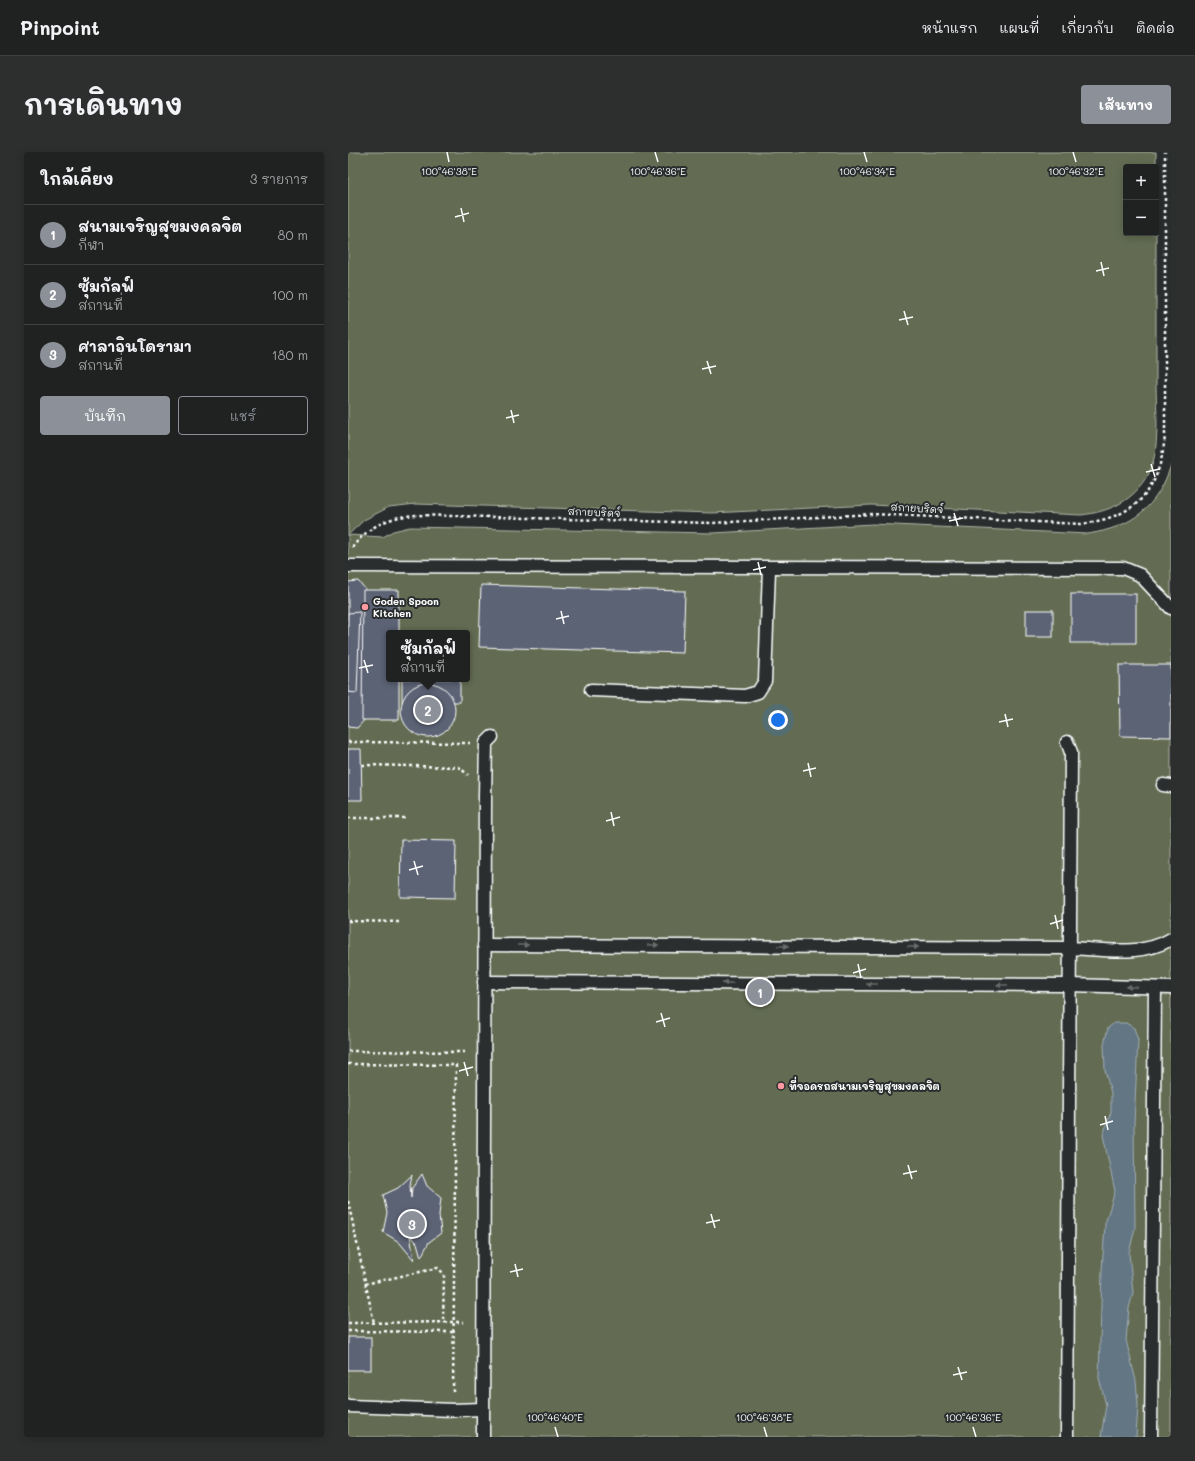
<!DOCTYPE html>
<html lang="th">
<head>
<meta charset="utf-8">
<style>
  body { margin:0; font-family:Mali,"Playpen Sans Thai",sans-serif; background:#2d2f2f; color:#f1f3f6 }
  .controls { position:absolute; right:12px; top:12px; display:grid; overflow:hidden; border-radius:4px; box-shadow:0 2px 10px #0003 }
  .controls button { width:36px; height:36px; display:grid; place-items:center; padding:0; border:0; border-bottom:1px solid #3d3f40; background:#202222; color:#f1f3f6; font:20px sans-serif }
  .you { position:absolute; left:430px; top:568px; width:14px; height:14px; margin:-10px; border:3px solid #fff; border-radius:50%; background:#1a73e8; box-shadow:0 0 0 6px #1a73e833 }
  .badge { display:grid; place-items:center; width:26px; height:26px; border-radius:50%; background:#8c9099; color:#fff; font-size:13px; font-weight:700 }
  .pin { position:absolute; translate:-50% -50%; border:2px solid #fff; box-shadow:0 1px 4px #0006 }
  .popup { position:absolute; left:38px; top:478px; width:84px; height:52px; box-sizing:border-box; display:grid; place-content:center; border-radius:4px; background:#202222; filter:drop-shadow(0 1px 3px #0005); font-size:13px; white-space:nowrap; color:#a2a4a5 }
  .popup b { font-size:15px; color:#f1f3f6 }
  .popup::after { content:''; position:absolute; left:50%; top:100%; margin-left:-8px; border:8px solid transparent; border-top-color:#202222 }
  .list { margin:0; padding:0; list-style:none }
  h2 { display:flex; justify-content:space-between; align-items:center; height:52px; margin:0; padding:0 16px; font-size:17px }
  h2 small { font-size:13px; font-weight:400; color:#a2a4a5 }
  .list li { display:grid; grid-template-columns:26px 1fr auto; gap:12px; align-items:center; box-sizing:border-box; height:60px; padding:0 16px; border-top:1px solid #3d3f40 }
  .list b { display:block; font-size:15px; white-space:nowrap }
  .list p { margin:0; font-size:13px; white-space:nowrap; color:#a2a4a5 }
  .list em { font-size:13px; font-style:normal; color:#a2a4a5 }
  .actions { display:flex; gap:8px; padding:12px 16px }
  .actions a { flex:1; padding:9px 0; border:1px solid #8c9099; border-radius:4px; text-align:center; font-size:14px; color:#8c9099 }
  .actions .main { background:#8c9099; color:#fff }
  .map { position:relative; flex:none; width:823px; height:1285px; overflow:hidden; border-radius:4px }
  header { display:flex; align-items:center; gap:24px; box-sizing:border-box; height:56px; padding:0 20px; background:#202222; border-bottom:1px solid #3d3f40 }
  header strong { font-size:19px }
  nav { display:flex; gap:22px; margin-inline-start:auto; font-size:14px }
  .intro { display:flex; align-items:center; justify-content:space-between; box-sizing:border-box; height:96px; padding:0 24px }
  h1 { margin:0; font-size:28px }
  .button { padding:10px 18px; border-radius:4px; background:#8c9099; color:#fff; font-size:14px; font-weight:700 }
  main { display:flex; gap:24px; padding:0 24px }
  aside { flex:1; background:#202222; border-radius:4px; box-shadow:0 2px 10px #0003 }
  .map>svg:first-child { display:block }
</style>
</head>
<body>
<header>
<strong>Pinpoint</strong>
<nav><a>หน้าแรก</a><a>แผนที่</a><a>เกี่ยวกับ</a><a>ติดต่อ</a></nav>
</header>
<div class="intro"><h1>การเดินทาง</h1><a class="button">เส้นทาง</a></div>
<main>
<aside>
<h2>ใกล้เคียง<small>3 รายการ</small></h2>
<ul class="list">
<li><span class="badge">1</span><div><b>สนามเจริญสุขมงคลจิต</b><p>กีฬา</p></div><em>80 m</em></li>
<li><span class="badge">2</span><div><b>ซุ้มกัลฟ์</b><p>สถานที่</p></div><em>100 m</em></li>
<li><span class="badge">3</span><div><b>ศาลาอินโดรามา</b><p>สถานที่</p></div><em>180 m</em></li>
</ul>
<div class="actions"><a class="main">บันทึก</a><a>แชร์</a></div>
</aside>
<div class="map">
<svg width="823" height="1285" viewBox="0 0 823 1285">
  <rect width="100%" height="100%" fill="#2a2d2e"/>
  <filter id="ink" filterUnits="userSpaceOnUse"><feTurbulence type="fractalNoise" baseFrequency=".025" numOctaves="2"/><feDisplacementMap in="SourceGraphic" scale="8" xChannelSelector="R" yChannelSelector="G"/><feConvolveMatrix kernelMatrix="1 2 1 2 8 2 1 2 1" color-interpolation-filters="sRGB"/></filter>
  <g filter="url(#ink)">
    <g fill="#636c52" stroke="#b1b6a8" fill-rule="evenodd">
      <path d="M 0,0 L 808,0 L 808,15 L 778,15 L 778,81 L 808,81 C 808,131 808,180 808,230 C 808,256 813,300 800,323 C 786,349 761,360 733,363 L 523,353 L 364,361 L 68,352 L 41,355 L 16,368 L 0,383 Z"/>
      <path d="M 823,313 L 823,1285 L 0,1285 L 0,383 L 35,385 L 45,379 L 62,375 L 365,381 L 525,372 L 740,382 C 784,375 809,356 823,313 ZM 41,481 L 119,481 L 119,527 L 41,527 Z"/>
    </g>
    <polygon fill="#637684" stroke="#a1adb5" points="766,871 778,871 786,876 790,888 786,971 787,1076 781,1101 785,1141 781,1156 778,1188 788,1229 790,1253 788,1285 753,1285 758,1253 751,1226 754,1119 757,1072 767,1039 755,983 763,960 763,941 757,918 756,892 760,876"/>
    <g fill="#5c6475" stroke="#fff">
      <polygon points="10,429 22,442 20,451 24,472 20,488 23,503 19,515 23,530 18,553 20,564 9,576 0,575 0,534 8,534 10,468 0,468 0,430"/>
      <polygon points="133,433 337,439 335,501 131,495"/>
      <polygon points="15,438 51,438 51,481 41,481 41,527 51,527 51,568 14,568"/>
      <rect x="723" y="442" width="65" height="49"/>
      <rect x="678" y="458" width="27" height="27"/>
      <polygon points="12,460 9,541 0,540 0,461"/>
      <polygon points="771,513 823,513 823,585 772,584"/>
      <rect x="54" y="527" width="58" height="23"/>
      <circle cx="80" cy="558" r="27"/>
      <polygon points="0,597 13,597 14,648 0,648"/>
      <polygon points="53,688 108,689 107,746 52,745"/>
      <polygon points="74,1022 79,1034 93,1046 91,1063 93,1081 81,1090 73,1105 69,1091 62,1083 66,1108 51,1090 35,1080 39,1061 35,1043 50,1036 64,1023 62,1033 63,1046 64,1036"/>
      <rect x="0" y="1185" width="23" height="33"/>
    </g>
    <g fill="none" stroke-linecap="round" stroke-linejoin="round">
      <defs>
        <g id="lane">
          <polyline points="0,414 775,416 792,423 823,456"/>
          <polyline points="243,538 397,544 410,540 417,529 421,417"/>
          <polyline points="719,590 723,600 719,1285"/>
          <polyline points="815,633 823,634"/>
          <path d="M 136,793 L 721,796 C 754,797 794,805 823,787"/>
          <polyline points="136,830 722,833 823,836"/>
          <polyline points="0,1254 105,1258 135,1257"/>
          <polyline points="135,1285 137,644 138,591 144,585"/>
          <polyline points="803,1285 807,836"/>
        </g>
      </defs>
      <use href="#lane" stroke="#fff" stroke-width="15"/>
      <g stroke="#fff" stroke-width="2.5" stroke-dasharray="3 3" stroke-linecap="butt">
        <path d="M 4,396 C 20,374 42,364 69,363 L 364,371 L 524,362 L 733,372 C 790,364 811,340 817,284 L 817,0"/>
        <polyline points="0,590 122,591"/>
        <polyline points="14,613 111,615 120,623"/>
        <polyline points="0,666 58,666"/>
        <polyline points="0,769 54,770"/>
        <polyline points="0,899 118,900"/>
        <polyline points="0,912 108,913 105,1241"/>
        <polyline points="0,1049 26,1171"/>
        <polyline points="17,1132 90,1116 96,1122 95,1171"/>
        <polyline points="0,1171 116,1170"/>
        <polyline points="0,1179 106,1180"/>
      </g>
      <use href="#lane" stroke="#2a2d2e" stroke-width="12"/>
    </g>
    <defs><path id="oneway-solid" d="M-6-.8H1V-3.2L6.5 0L1 3.2V.8H-6Z"/></defs>
    <g fill="#6a6c6d">
      <use href="#oneway-solid" transform="translate(175 793)"/>
      <use href="#oneway-solid" transform="translate(305 793)"/>
      <use href="#oneway-solid" transform="translate(435 794)"/>
      <use href="#oneway-solid" transform="translate(565 795)"/>
      <use href="#oneway-solid" transform="translate(380 831) rotate(-180)"/>
      <use href="#oneway-solid" transform="translate(524 832) rotate(-180)"/>
      <use href="#oneway-solid" transform="translate(654 833) rotate(-180)"/>
      <use href="#oneway-solid" transform="translate(784 835) rotate(-178)"/>
    </g>
  </g>
  <path fill="none" stroke="#fff" stroke-width="1.5" d="M 99,0 L 101,10M 307,0 L 310,10M 516,0 L 519,10M 725,0 L 728,10M 113,56 L 116,70M 107,65 L 121,61M 753,110 L 756,124M 748,119 L 761,116M 556,159 L 560,173M 551,168 L 565,165M 359,209 L 363,222M 354,217 L 368,214M 163,258 L 166,271M 158,266 L 171,263M 803,312 L 807,325M 798,320 L 812,317M 606,361 L 610,374M 601,369 L 615,366M 410,410 L 413,423M 405,418 L 418,415M 213,459 L 216,472M 208,467 L 221,464M 16,508 L 20,521M 11,516 L 25,513M 657,562 L 660,575M 651,570 L 665,567M 460,611 L 463,625M 455,619 L 468,616M 263,660 L 266,674M 258,669 L 272,665M 66,709 L 70,723M 61,718 L 75,714M 707,763 L 710,777M 702,772 L 715,768M 510,812 L 513,826M 505,821 L 518,817M 313,861 L 317,875M 308,870 L 322,866M 116,910 L 120,924M 111,919 L 125,915M 757,964 L 760,978M 752,973 L 765,969M 560,1013 L 564,1027M 555,1022 L 569,1019M 363,1062 L 367,1076M 358,1071 L 372,1068M 167,1112 L 170,1125M 162,1120 L 175,1117M 610,1215 L 614,1228M 605,1223 L 619,1220M 207,1275 L 210,1285M 416,1275 L 419,1285M 625,1275 L 628,1285"/>
  <g fill="#ff9aa2" stroke="#2a2d2e" stroke-width="1.5">
    <circle cx="17" cy="455" r="4"/>
    <circle cx="433" cy="934" r="4"/>
  </g>
  <g text-anchor="middle" dominant-baseline="central" stroke-width="4" stroke-linejoin="round" paint-order="stroke">
    <g font-size="10" fill="#fff" stroke="#2a2d2e">
      <text transform="translate(569 356) rotate(3)">สกายบริดจ์</text>
      <text transform="translate(246 360) rotate(2)">สกายบริดจ์</text>
    </g>
    <g font-size="10" font-weight="bold" fill="#fff" stroke="#2a2d2e" text-anchor="start">
      <text x="25" y="449">Goden Spoon<tspan x="25" dy="12">Kitchen</tspan></text>
      <text x="441" y="934">ที่จอดรถสนามเจริญสุขมงคลจิต</text>
    </g>
  </g>
  <g font-size="10" text-anchor="middle" fill="#fff" stroke="#2a2d2e" stroke-width="4" stroke-linejoin="round" paint-order="stroke">
    <text x="519" y="23">100°46'34"E</text>
    <text x="101" y="23">100°46'38"E</text>
    <text x="310" y="23">100°46'36"E</text>
    <text x="728" y="23">100°46'32"E</text>
    <text x="207" y="1269">100°46'40"E</text>
    <text x="416" y="1269">100°46'38"E</text>
    <text x="625" y="1269">100°46'36"E</text>
  </g>
</svg>
<div class="controls">
<button>+</button>
<button>−</button>
</div>
<div class="you"></div>
<div class="pin badge" style="left:412px;top:840px">1</div>
<div class="pin badge" style="left:80px;top:558px">2</div>
<div class="popup"><b>ซุ้มกัลฟ์</b>สถานที่</div>
<div class="pin badge" style="left:64px;top:1072px">3</div>
</div>
</main>
</body>
</html>
